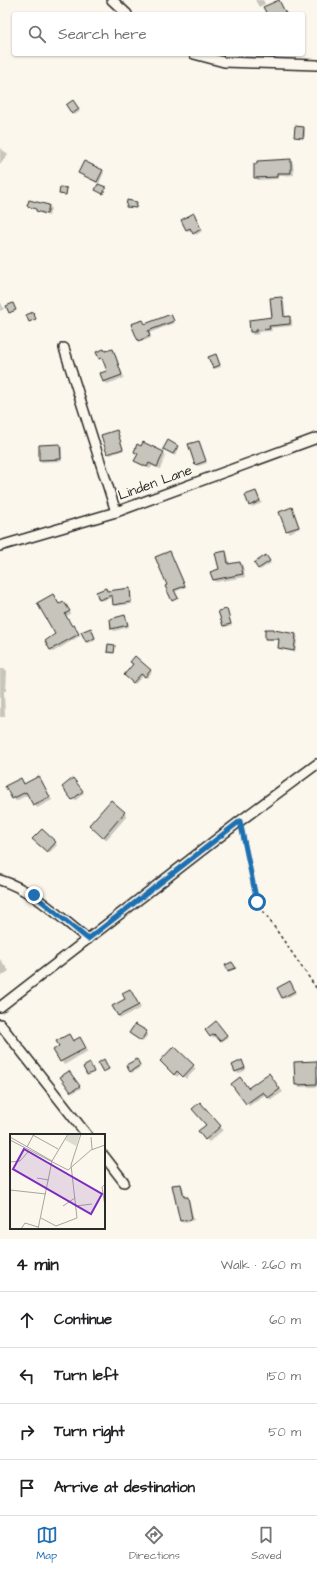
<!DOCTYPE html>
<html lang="en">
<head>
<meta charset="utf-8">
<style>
  body { margin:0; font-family:"Architects Daughter",sans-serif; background:#f2f2f2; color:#202124 }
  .stop { position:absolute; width:12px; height:12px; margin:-9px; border:3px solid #1f6fb2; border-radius:50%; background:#fff }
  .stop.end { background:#1f6fb2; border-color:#fff; box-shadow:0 1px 4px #0008 }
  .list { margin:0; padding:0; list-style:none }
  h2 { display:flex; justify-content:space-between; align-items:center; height:52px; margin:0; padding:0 16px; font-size:17px }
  h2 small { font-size:13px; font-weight:400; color:#757577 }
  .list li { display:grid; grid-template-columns:26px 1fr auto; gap:12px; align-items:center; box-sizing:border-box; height:56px; padding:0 16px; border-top:1px solid #e0e0e0 }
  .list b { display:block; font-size:15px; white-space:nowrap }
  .list em { font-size:13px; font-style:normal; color:#757577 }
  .icon { flex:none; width:22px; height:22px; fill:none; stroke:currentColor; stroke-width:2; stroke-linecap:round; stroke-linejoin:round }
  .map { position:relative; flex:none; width:317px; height:1239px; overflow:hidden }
  .search { position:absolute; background:#fff; box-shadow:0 1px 3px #0004; left:12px; right:12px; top:12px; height:44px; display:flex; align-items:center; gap:10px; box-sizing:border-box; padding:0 14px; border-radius:4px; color:#757577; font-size:15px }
  .sheet { height:276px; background:#fff }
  nav { display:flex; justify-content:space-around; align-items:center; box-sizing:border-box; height:56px; border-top:1px solid #e0e0e0; background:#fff; font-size:11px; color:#757577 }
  nav a { display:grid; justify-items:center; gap:2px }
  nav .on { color:#1f6fb2 }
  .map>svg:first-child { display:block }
</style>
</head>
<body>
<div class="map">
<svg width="317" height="1239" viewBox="0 0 317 1239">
  <rect width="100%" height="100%" fill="#fbf7ec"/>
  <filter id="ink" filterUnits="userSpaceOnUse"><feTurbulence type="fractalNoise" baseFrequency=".025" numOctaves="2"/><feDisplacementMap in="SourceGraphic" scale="8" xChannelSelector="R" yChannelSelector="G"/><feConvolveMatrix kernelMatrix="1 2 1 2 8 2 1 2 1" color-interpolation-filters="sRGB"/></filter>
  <g filter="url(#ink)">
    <g fill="#0003">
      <polygon points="255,0 263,0 265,4 259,7"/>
      <polygon points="279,1 287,14 268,14"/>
      <polygon points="75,103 80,111 75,115 67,105"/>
      <polygon points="304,128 305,130 305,137 295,136"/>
      <polygon points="0,148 8,154 0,165"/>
      <polygon points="290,160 293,163 294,175 279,176 279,179 258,180 255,177 258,165"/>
      <polygon points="102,170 104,172 99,184 79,173"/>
      <polygon points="30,201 49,206 51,208 49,216 39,213 37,209 30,207 28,206"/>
      <polygon points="194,214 202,231 196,235 192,230 189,231 187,230 183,221"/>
      <polygon points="281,298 284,301 286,318 289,317 292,320 292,326 271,328 272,331 258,332 259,334 253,335 251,332 250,321 273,318"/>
      <polygon points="0,301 4,309 0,311"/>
      <polygon points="170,315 175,323 149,333 151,338 141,342 139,341 133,325 143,321 145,325"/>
      <polygon points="104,350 106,352 112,350 115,353 124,378 107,384 104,381 108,371 104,361 103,361 100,358"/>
      <polygon points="215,355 221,367 215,369 213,367"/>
      <polygon points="117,431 124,450 110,455 108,453"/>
      <polygon points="199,442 207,463 198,466 196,464"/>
      <polygon points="60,445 62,447 62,461 42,462 40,460"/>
      <polygon points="177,447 179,449 175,456 164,449"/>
      <polygon points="135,452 163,453 166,455 160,469 152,466 150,469 139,464 136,461 138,455"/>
      <polygon points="256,492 262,503 252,507 250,505"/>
      <polygon points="292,509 300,528 289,533 280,513"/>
      <polygon points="170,552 186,587 175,592 178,597 172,600 168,586"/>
      <polygon points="225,552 228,555 230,565 240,563 243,566 245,577 216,582 213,580 220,570"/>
      <polygon points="268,558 271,563 260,570 259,568"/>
      <polygon points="106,589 108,591 129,589 131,591 132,604 116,606 114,604 114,597 102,601 100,599"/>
      <polygon points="53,595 60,605 64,603 67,605 71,614 66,616 72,627 74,626 76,628 80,636 53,652 50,650 57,635"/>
      <polygon points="226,610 232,625 225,627 223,626"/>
      <polygon points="125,616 129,627 114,631 112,629 111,620"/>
      <polygon points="91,629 96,640 89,643 87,642"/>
      <polygon points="275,631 296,635 298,637 295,652 280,649 279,648 280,640 268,640 266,638"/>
      <polygon points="135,658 152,672 147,678 144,675 135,684 125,675 135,665"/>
      <polygon points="0,669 4,669 7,672 6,691 4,691 5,717 0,717"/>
      <polygon points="39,777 52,800 37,808 29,794 16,801 13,798 21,779 25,784"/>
      <polygon points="75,781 84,793 75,801 73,799"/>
      <polygon points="124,813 127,816 106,840 90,825"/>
      <polygon points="42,830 57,845 49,853 34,839"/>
      <polygon points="0,959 9,971 0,977"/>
      <polygon points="290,982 296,993 285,999 283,997"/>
      <polygon points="130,990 141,1008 121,1018 118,1016"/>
      <polygon points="218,1024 228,1037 222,1042 217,1035 213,1038 206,1030"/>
      <polygon points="135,1025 148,1034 143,1042 132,1035"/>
      <polygon points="68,1035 74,1042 80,1039 88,1051 64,1065 54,1050 61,1047"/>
      <polygon points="174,1048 196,1069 186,1079 181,1073 177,1077 161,1061"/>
      <polygon points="242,1061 246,1070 238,1074 233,1065"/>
      <polygon points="138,1062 141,1067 132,1073 131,1071"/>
      <polygon points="317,1062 317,1087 299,1087 296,1084"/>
      <polygon points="71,1074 81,1088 73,1093 72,1091"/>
      <polygon points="271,1077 283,1092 271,1100 266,1094 249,1106 247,1103 248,1089"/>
      <polygon points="203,1106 223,1130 209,1142 206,1139 207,1125"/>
      <polygon points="181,1185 183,1187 185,1198 188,1198 189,1200 194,1220 183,1223 181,1221"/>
    </g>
    <g fill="#c7c4bc" stroke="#2b2b2b">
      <polygon points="279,0 286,14 267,14 263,7"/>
      <polygon points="73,100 79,109 72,114 66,105"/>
      <polygon points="295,126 304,127 303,138 294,137"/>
      <polygon points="291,159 291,173 277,173 277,177 254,178 254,164 257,164 257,161"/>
      <polygon points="84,161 103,170 97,182 78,173"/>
      <polygon points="98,184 106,187 103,194 95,190"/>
      <polygon points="60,187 67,188 66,195 59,194"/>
      <polygon points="29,200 49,205 47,214 36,211 36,209 27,206"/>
      <polygon points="127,200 137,202 136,208 126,207"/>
      <polygon points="194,213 201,229 193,234 190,228 186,230 181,220"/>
      <polygon points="282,297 284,317 290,316 290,324 269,326 270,329 256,330 256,332 250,332 249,320 272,317 270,298"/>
      <polygon points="13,303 16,310 9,313 6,306"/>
      <polygon points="33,312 36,319 29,322 26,315"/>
      <polygon points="171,314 174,321 148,331 150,336 138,341 131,324 143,320 145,324"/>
      <polygon points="104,349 105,351 113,349 122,375 103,382 100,373 107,371 102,358 99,359 96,352"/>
      <polygon points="216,354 220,365 213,368 208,357"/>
      <polygon points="117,430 123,449 107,454 101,435"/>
      <polygon points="168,440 178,446 173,454 163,449"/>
      <polygon points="199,441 206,461 195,465 188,444"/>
      <polygon points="143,442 164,452 157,467 149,463 147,467 134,461 138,454 134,452 137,444 141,446"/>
      <polygon points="60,444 61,459 39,460 39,445"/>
      <polygon points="256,491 260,501 249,506 245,495"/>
      <polygon points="292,507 299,527 286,531 279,512"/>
      <polygon points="170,551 185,586 174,590 178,598 172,601 165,586 167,585 155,557"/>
      <polygon points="226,551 228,564 240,562 243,574 213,580 210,572 219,569 215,553"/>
      <polygon points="266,555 270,561 258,569 254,563"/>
      <polygon points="106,588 107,591 130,588 131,602 113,605 112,595 99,600 96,592"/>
      <polygon points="53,594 59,604 64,602 70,611 65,614 72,626 74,625 79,634 50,650 45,641 55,634 37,603"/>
      <polygon points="227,609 231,624 223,626 218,611"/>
      <polygon points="125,615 128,625 111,629 110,619"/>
      <polygon points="91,628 95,638 86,642 81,632"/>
      <polygon points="265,629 274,629 274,630 296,634 294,651 278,648 279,639 265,639"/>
      <polygon points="108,644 115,645 114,653 107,652"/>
      <polygon points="135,656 151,670 145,677 141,674 133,683 124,675 133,664 130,662"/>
      <polygon points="39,776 50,797 33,805 26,792 12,799 5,786 21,778 24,784"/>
      <polygon points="73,778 83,791 72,800 62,787"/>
      <polygon points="111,800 125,812 103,838 89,825"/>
      <polygon points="42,829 56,842 47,852 32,839"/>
      <polygon points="232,962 236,968 228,971 225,965"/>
      <polygon points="290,981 295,991 282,998 277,988"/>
      <polygon points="130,989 139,1005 118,1016 112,1006 125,999 122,993"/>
      <polygon points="216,1021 227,1035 220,1041 214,1034 210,1037 205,1030"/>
      <polygon points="135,1024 147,1031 141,1041 129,1033"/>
      <polygon points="69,1034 73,1041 80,1037 86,1048 60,1062 53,1050 59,1046 56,1041"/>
      <polygon points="174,1046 194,1065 183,1077 177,1071 174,1075 160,1061"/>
      <polygon points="104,1059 109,1069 103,1072 98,1063"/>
      <polygon points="137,1059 140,1065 130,1072 126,1065"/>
      <polygon points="242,1060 245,1068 235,1072 232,1065"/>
      <polygon points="317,1061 317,1084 295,1085 294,1062"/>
      <polygon points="90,1063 94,1072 87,1075 83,1067"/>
      <polygon points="69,1071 80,1086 71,1092 60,1077"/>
      <polygon points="269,1073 280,1089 268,1098 263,1092 246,1104 231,1084 240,1077 248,1088"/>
      <polygon points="200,1102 221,1126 205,1140 198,1131 206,1125 192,1109"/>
      <polygon points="181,1184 184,1197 188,1197 192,1219 180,1221 172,1185"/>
    </g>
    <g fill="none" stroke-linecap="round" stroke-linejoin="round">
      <defs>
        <g id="minor">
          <polyline points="112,0 127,14"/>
          <polyline points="194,54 224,62 317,65"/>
          <polyline points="64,348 116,512"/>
          <polyline points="0,546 116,512 317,438"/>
          <path d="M 0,880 C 35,891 59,917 88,939"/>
          <polyline points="0,1007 240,821 317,764"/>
          <polyline points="0,1024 87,1135"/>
          <polyline points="104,1156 124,1182"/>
        </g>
      </defs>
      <use href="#minor" stroke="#2b2b2b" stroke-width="12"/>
      <polyline stroke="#2b2b2b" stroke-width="1.5" stroke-dasharray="3 3" stroke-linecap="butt" points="242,831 257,902 317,989"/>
      <use href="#minor" stroke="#fbf7ec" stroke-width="9"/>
    </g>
  </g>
  <g fill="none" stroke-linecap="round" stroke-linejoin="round" filter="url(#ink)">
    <polyline stroke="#1f6fb2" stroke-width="5" points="34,895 88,939 240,821 257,902"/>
  </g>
  <g text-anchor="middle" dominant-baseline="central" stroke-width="3.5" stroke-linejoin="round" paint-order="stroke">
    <g font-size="14" fill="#2b2b2b" stroke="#fbf7ec">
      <text transform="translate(155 483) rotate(-20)">Linden Lane</text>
    </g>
  </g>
  <g transform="translate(10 1134)">
    <rect width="95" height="95" fill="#fbf7ec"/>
    <path d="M 58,0 L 70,0 L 66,12 L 55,6 Z" fill="#dddad0"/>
    <path fill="none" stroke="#a8a59f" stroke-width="1" d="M 21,0 L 48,15M 0,3 L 42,27M 81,3 L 82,15M 0,6 L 58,36 L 81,16 L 95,11M 17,13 L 24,0M 0,28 L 10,27 L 18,18M 27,44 L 39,46M 95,50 L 92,53 L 95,72M 0,56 L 36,60M 53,72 L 65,64M 66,72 L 82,70M 31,84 L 46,92 L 67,84 L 61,31 L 71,0M 11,95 L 15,89 L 28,93M 28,95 L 42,27 L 58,0"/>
    <path fill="#7b2cbf" fill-opacity="0.15" stroke="#7b2cbf" stroke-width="2" d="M 14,15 L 92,60 L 81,80 L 3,35 Z"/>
    <rect width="95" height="95" fill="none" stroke="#2b2b2b" stroke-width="2"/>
  </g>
</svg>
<div class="stop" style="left:257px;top:902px"></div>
<div class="stop end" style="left:34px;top:895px"></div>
<div class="search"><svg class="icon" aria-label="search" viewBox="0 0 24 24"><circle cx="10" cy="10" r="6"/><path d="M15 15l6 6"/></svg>Search here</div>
</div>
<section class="sheet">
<h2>4 min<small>Walk · 260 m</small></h2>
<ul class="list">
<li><svg class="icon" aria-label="ahead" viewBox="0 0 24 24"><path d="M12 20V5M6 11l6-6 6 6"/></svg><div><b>Continue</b></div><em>60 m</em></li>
<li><svg class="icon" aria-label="left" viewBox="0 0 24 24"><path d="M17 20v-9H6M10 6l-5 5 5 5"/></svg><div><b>Turn left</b></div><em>150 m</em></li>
<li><svg class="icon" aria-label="right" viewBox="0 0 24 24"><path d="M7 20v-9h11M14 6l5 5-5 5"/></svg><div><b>Turn right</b></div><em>50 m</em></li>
<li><svg class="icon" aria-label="arrive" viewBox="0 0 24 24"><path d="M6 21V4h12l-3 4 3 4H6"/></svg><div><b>Arrive at destination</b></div></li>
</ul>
</section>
<nav>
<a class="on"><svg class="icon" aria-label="map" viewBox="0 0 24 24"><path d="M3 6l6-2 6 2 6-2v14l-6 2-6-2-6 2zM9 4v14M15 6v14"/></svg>Map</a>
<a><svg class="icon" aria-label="directions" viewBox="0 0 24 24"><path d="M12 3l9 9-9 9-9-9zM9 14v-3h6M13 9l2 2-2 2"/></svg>Directions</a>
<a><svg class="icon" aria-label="saved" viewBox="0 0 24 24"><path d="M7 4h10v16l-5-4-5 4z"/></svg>Saved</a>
</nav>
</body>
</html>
